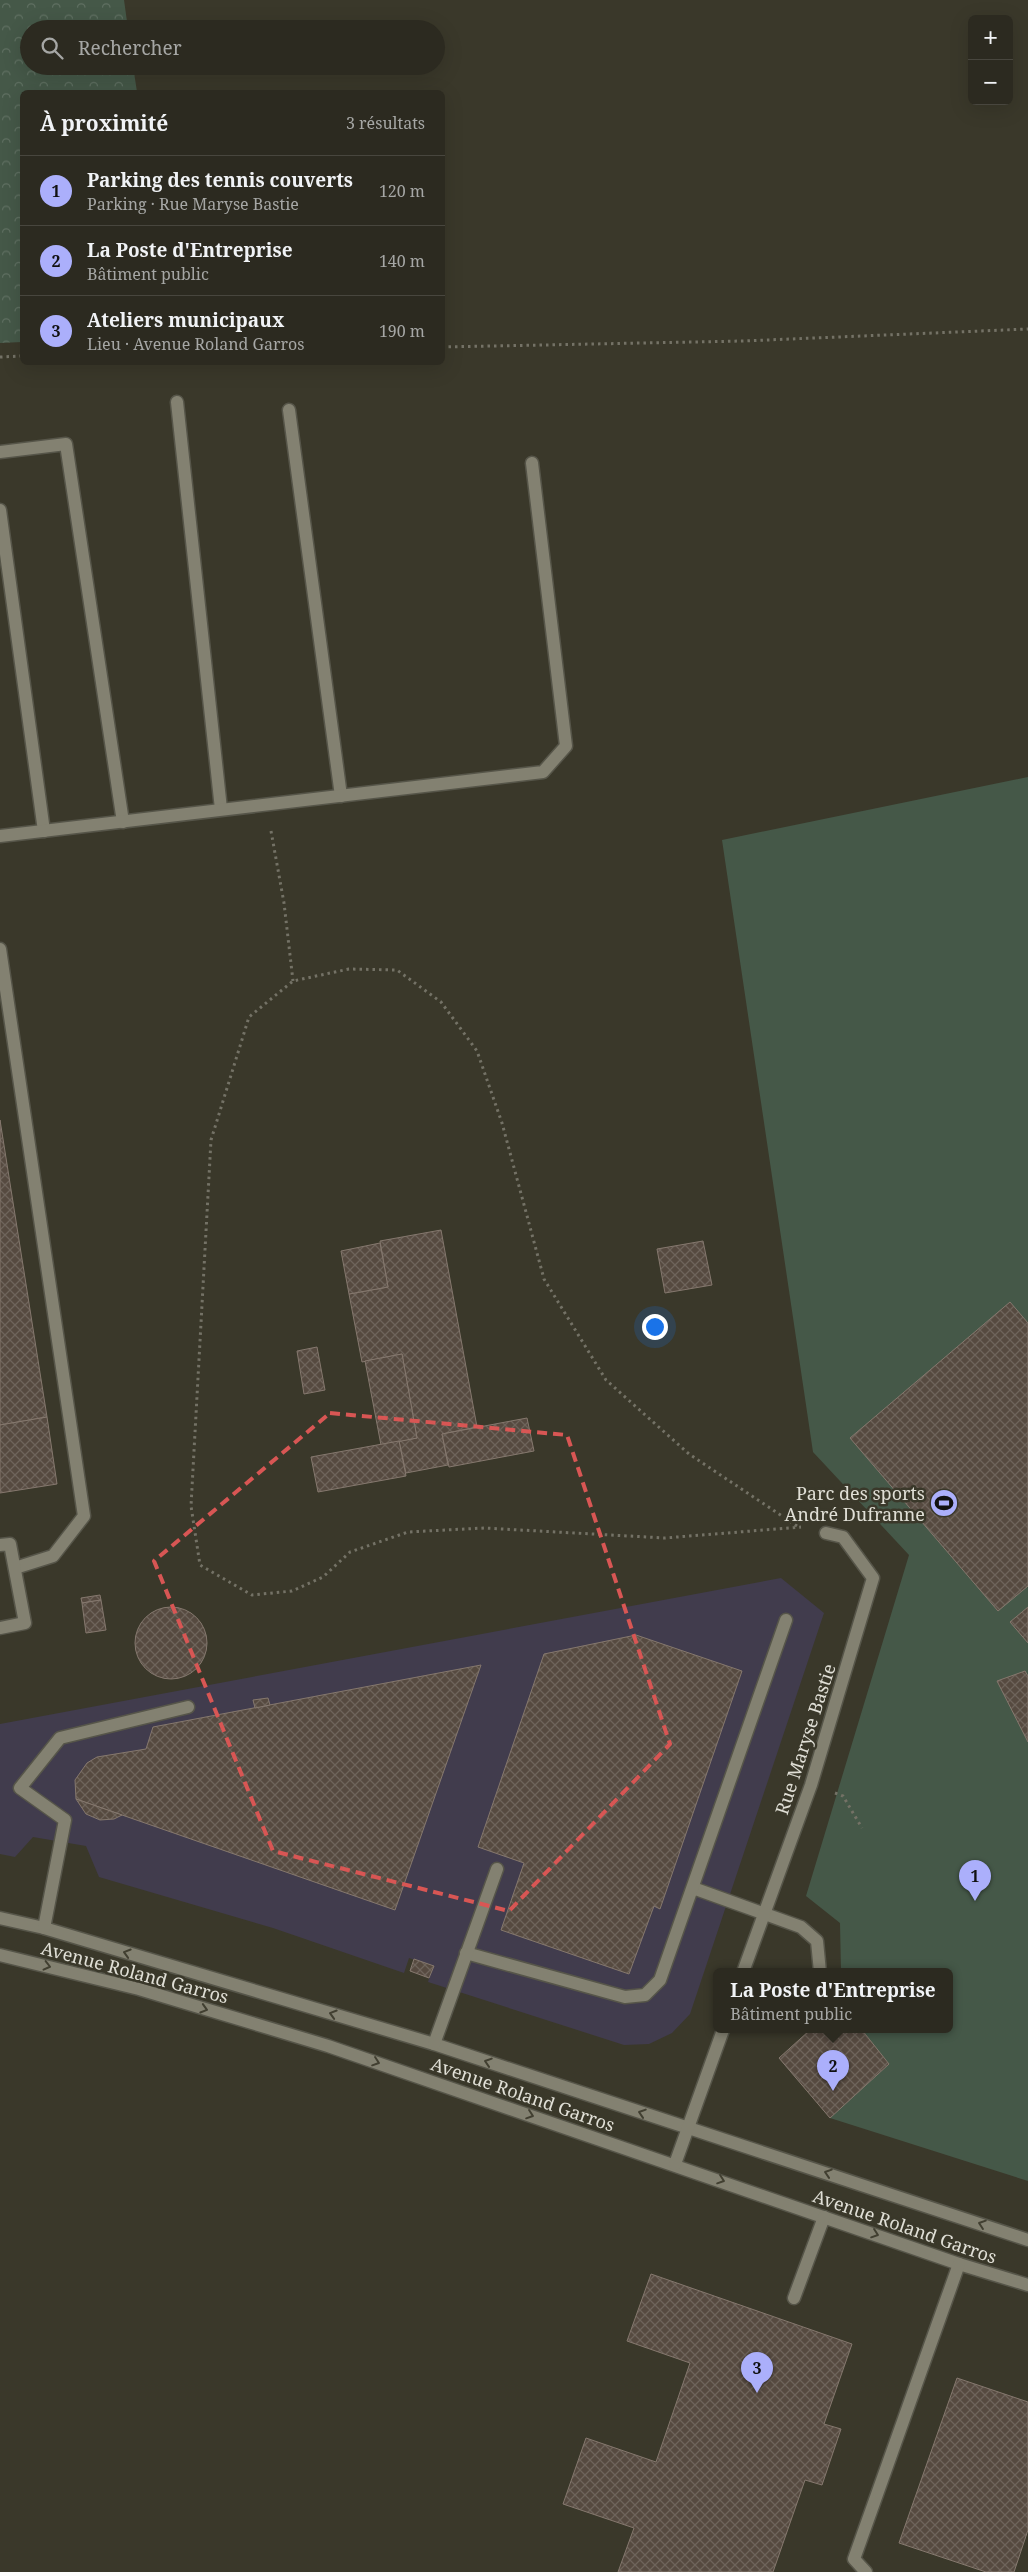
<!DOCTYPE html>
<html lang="fr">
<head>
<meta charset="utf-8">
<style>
  body { margin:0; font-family:"Noto Serif",serif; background:#38362d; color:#f1f3f6 }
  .controls { position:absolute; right:15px; top:15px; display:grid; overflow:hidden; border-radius:8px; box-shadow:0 5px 20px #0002 }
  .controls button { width:45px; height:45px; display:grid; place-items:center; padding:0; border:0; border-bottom:1px solid #48463e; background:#2c2a20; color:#f1f3f6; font:25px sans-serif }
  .you { position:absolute; left:654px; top:1326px; width:18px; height:18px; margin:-12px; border:4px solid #fff; border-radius:50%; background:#1a73e8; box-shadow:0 0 0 8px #1a73e833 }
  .badge { display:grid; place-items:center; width:32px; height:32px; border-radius:50%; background:#abaffb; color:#111; font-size:16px; font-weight:700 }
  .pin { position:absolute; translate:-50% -41px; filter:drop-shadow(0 1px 2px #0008) }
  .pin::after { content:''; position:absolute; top:26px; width:18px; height:15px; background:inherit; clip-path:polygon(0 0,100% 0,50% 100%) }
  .popup { position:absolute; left:713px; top:1968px; width:240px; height:65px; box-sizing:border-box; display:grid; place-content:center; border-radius:8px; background:#2c2a20; filter:drop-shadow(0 1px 4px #0005); font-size:16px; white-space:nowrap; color:#a6a7a5 }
  .popup b { font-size:19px; color:#f1f3f6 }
  .popup::after { content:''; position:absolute; left:50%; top:100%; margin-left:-10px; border:10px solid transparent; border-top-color:#2c2a20 }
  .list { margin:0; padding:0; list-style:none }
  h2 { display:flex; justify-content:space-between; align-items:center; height:65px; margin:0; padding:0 20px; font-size:21px }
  h2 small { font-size:16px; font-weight:400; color:#a6a7a5 }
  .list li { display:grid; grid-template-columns:32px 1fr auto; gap:15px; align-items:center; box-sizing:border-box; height:70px; padding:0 20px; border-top:1px solid #48463e }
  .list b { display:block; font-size:19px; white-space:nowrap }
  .list p { margin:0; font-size:16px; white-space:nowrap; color:#a6a7a5 }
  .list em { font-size:16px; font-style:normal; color:#a6a7a5 }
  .icon { flex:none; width:28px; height:28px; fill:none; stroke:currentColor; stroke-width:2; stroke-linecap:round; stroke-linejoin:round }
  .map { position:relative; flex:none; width:1028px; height:2572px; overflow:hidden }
  .search { position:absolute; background:#2c2a20; box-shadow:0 5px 20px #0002; left:20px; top:20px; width:425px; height:55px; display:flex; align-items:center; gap:12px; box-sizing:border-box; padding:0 18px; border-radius:28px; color:#a6a7a5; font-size:19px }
  .panel { position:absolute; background:#2c2a20; box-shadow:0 5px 20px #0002; left:20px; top:90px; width:425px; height:275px; border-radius:8px }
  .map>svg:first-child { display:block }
</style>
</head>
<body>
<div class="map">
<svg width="1028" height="2572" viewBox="0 0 1028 2572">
  <defs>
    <pattern id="forest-crowns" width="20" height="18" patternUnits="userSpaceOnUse" patternTransform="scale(1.25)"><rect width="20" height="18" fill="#455848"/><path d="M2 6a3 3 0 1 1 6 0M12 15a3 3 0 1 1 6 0" fill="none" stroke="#607062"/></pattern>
    <pattern id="building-cross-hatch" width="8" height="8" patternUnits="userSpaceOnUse" patternTransform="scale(1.25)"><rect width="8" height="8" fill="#564a40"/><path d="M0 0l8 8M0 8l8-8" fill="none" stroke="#6e645b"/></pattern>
  </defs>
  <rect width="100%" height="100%" fill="#3a382a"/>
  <polygon fill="#413c4d" points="781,1578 824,1613 690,2014 672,2033 649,2044 624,2045 428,1982 433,1966 409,1958 404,1973 273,1928 99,1877 86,1846 33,1837 15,1857 0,1854 0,1724"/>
  <polygon fill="url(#forest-crowns)" points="0,0 124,0 128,29 29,29 29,66 133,66 137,92 22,92 22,342 0,343"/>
  <polygon fill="#455848" points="1028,777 1028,2181 830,2118 889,2064 862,2030 949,2030 949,1972 841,1972 840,1923 806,1896 909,1555 813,1452 722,840"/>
  <g fill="url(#building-cross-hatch)" stroke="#85786e">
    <polygon points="0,1120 47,1417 0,1425"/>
    <polygon points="441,1230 477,1427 442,1434 448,1465 406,1473 399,1441 417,1438 402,1354 362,1362 349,1294 388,1287 380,1241"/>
    <polygon points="703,1241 712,1285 665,1293 657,1249"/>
    <polygon points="380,1243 388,1287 349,1294 341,1251"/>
    <polygon points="1010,1302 1028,1323 1028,1586 998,1611 850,1438"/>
    <polygon points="317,1347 325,1390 304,1394 297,1351"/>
    <polygon points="402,1354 417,1438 381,1445 365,1361"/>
    <polygon points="47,1417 57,1484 0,1493 0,1425"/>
    <polygon points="527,1418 534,1451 449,1467 442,1434"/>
    <polygon points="399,1441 406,1476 318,1492 311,1457"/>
    <polygon points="100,1595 101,1600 82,1603 81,1598"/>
    <polygon points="101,1600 106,1630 86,1633 82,1603"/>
    <polygon points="1028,1607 1028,1643 1010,1622"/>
    <circle cx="171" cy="1643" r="36"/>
    <polygon points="636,1635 742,1671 660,1909 654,1906 629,1974 501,1930 524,1863 478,1847 544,1654"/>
    <polygon points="481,1665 395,1910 76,1799 75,1780 87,1763 97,1757 146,1749 153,1727"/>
    <polygon points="1025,1671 1028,1676 1028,1742 997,1681"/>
    <polygon points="268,1698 270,1705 255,1708 253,1700"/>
    <polygon points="76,1799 122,1815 114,1819 100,1820 86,1814"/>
    <polygon points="414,1959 434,1966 429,1978 410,1971"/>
    <polygon points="810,2030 862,2030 889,2064 830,2118 779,2058"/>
    <polygon points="651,2274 852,2344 824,2424 841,2429 822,2485 805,2480 773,2572 618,2572 634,2528 563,2504 586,2438 656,2462 690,2363 627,2341"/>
    <polygon points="957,2378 1028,2402 1028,2530 1014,2572 986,2572 899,2543"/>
  </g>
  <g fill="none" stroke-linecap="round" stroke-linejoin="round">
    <defs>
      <g id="minor">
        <polyline points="177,402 221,809"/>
        <polyline points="289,410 341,796"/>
        <polyline points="0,452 66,444 123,822"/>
        <polyline points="0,510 44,831"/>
        <polyline points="0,836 543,772 566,746 532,463"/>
        <polyline points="0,949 84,1516 53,1556 15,1568"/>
        <polyline points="0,1545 10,1544 25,1623 0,1628"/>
        <polyline points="693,1888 801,1927 817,1941 820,1972"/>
        <polyline points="0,1918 44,1928 434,2044 1028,2240"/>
        <polyline points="44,1928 65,1820 20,1788 60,1738 188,1707"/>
        <polyline points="466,1953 625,1997 645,1995 660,1980 786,1620"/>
        <polyline points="0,1955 139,1989 328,2046 959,2264 1028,2285"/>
        <polyline points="743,1972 811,1785 873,1578 843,1537 826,1533"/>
        <polyline points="434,2044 497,1869"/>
        <polyline points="675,2164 723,2030"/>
        <polyline points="794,2298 824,2217"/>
        <polyline points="866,2572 854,2559 959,2264"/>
      </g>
    </defs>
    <use href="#minor" stroke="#565549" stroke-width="15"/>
    <g stroke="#747266" stroke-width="3" stroke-dasharray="2.5 4" stroke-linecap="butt">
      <polyline points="442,347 743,341 1028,329"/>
      <polyline points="0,357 22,356"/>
      <polyline points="271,831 284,903 293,981"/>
      <polyline points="797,1526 689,1454 606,1380 544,1279 502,1123 477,1051 441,1002 397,970 349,969 293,981 249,1017 211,1140 191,1506 200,1565 252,1595 292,1591 323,1577 350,1552 408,1532 484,1528 665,1538 801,1527"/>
      <polyline points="835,1793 843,1796 862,1828"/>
    </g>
    <use href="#minor" stroke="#838171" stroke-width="12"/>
  </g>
  <defs><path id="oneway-chevron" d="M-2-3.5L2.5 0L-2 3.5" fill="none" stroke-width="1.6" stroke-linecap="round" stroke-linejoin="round" transform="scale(1.25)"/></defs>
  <g stroke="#413f31">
    <use href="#oneway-chevron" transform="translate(127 1953) rotate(-163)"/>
    <use href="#oneway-chevron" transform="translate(47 1966) rotate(14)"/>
    <use href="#oneway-chevron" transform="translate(204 2009) rotate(17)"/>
    <use href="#oneway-chevron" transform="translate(333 2014) rotate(-163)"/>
    <use href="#oneway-chevron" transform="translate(376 2062) rotate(19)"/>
    <use href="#oneway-chevron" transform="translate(488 2062) rotate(-162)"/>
    <use href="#oneway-chevron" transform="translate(642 2113) rotate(-162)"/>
    <use href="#oneway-chevron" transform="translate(530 2115) rotate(19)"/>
    <use href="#oneway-chevron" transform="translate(828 2173) rotate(-162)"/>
    <use href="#oneway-chevron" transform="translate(721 2180) rotate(19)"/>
    <use href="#oneway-chevron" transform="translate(982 2224) rotate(-161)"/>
    <use href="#oneway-chevron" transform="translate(875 2234) rotate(19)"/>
  </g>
  <path fill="none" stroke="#d85654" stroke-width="4" stroke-dasharray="10 6" stroke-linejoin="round" d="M 330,1413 L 567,1435 L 670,1744 L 509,1911 L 273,1851 L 154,1561 Z"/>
  <defs>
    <symbol id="stadium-disc" viewBox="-11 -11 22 22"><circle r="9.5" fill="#abaffb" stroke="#3a382a"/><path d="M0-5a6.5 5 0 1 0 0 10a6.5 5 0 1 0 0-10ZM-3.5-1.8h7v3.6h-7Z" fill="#111"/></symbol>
  </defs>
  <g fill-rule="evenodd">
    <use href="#stadium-disc" x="928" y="1487" width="32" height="32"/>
  </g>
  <g text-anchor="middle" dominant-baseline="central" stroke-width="5" stroke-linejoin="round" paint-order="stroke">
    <g font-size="18" fill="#e0dfd6" stroke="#3a382a" text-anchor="end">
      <text x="925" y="1493">Parc des sports<tspan x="925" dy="21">André Dufranne</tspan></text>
    </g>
    <g font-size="18" fill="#e0dfd6" stroke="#3a382a">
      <text transform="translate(805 1739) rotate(-72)">Rue Maryse Bastie</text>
      <text transform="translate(135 1972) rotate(15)">Avenue Roland Garros</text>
      <text transform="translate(523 2094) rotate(19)">Avenue Roland Garros</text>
      <text transform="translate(905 2226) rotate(19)">Avenue Roland Garros</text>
    </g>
  </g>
</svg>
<div class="controls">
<button>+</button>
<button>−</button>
</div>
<div class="you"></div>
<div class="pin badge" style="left:975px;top:1901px">1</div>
<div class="pin badge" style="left:833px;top:2091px">2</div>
<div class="popup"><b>La Poste d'Entreprise</b>Bâtiment public</div>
<div class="pin badge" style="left:757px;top:2393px">3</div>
<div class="search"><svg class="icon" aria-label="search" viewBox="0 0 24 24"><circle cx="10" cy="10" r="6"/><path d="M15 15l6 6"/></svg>Rechercher</div>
<section class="panel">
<h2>À proximité<small>3 résultats</small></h2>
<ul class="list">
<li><span class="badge">1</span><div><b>Parking des tennis couverts</b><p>Parking · Rue Maryse Bastie</p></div><em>120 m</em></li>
<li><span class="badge">2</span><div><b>La Poste d'Entreprise</b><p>Bâtiment public</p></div><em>140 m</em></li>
<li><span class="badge">3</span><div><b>Ateliers municipaux</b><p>Lieu · Avenue Roland Garros</p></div><em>190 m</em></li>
</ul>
</section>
</div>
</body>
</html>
